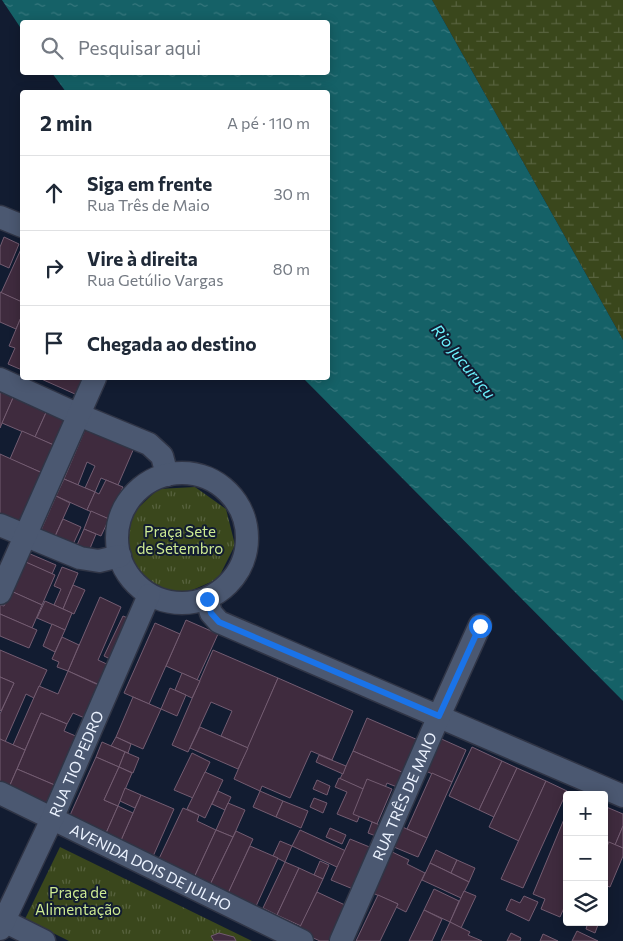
<!DOCTYPE html>
<html lang="pt">
<head>
<meta charset="utf-8">
<style>
  body { margin:0; font-family:Commissioner,sans-serif; background:#f6f6f7; color:#1f2937 }
  .controls { position:absolute; right:15px; bottom:15px; display:grid; overflow:hidden; border-radius:5px; box-shadow:0 2px 12px #0003 }
  .controls button { width:45px; height:45px; display:grid; place-items:center; padding:0; border:0; border-bottom:1px solid #e0e1e3; background:#fff; color:#1f2937; font:25px sans-serif }
  .stop { position:absolute; width:15px; height:15px; margin:-11px; border:4px solid #1a73e8; border-radius:50%; background:#fff }
  .stop.end { background:#1a73e8; border-color:#fff; box-shadow:0 1px 5px #0008 }
  .list { margin:0; padding:0; list-style:none }
  h2 { display:flex; justify-content:space-between; align-items:center; height:65px; margin:0; padding:0 20px; font-size:21px }
  h2 small { font-size:16px; font-weight:400; color:#747a83 }
  .list li { display:grid; grid-template-columns:32px 1fr auto; gap:15px; align-items:center; box-sizing:border-box; height:75px; padding:0 20px; border-top:1px solid #e0e1e3 }
  .list b { display:block; font-size:19px; white-space:nowrap }
  .list p { margin:0; font-size:16px; white-space:nowrap; color:#747a83 }
  .list em { font-size:16px; font-style:normal; color:#747a83 }
  .icon { flex:none; width:28px; height:28px; fill:none; stroke:currentColor; stroke-width:2; stroke-linecap:round; stroke-linejoin:round }
  .map { position:relative; flex:none; width:623px; height:941px; overflow:hidden }
  .search { position:absolute; background:#fff; box-shadow:0 2px 12px #0003; left:20px; top:20px; width:310px; height:55px; display:flex; align-items:center; gap:12px; box-sizing:border-box; padding:0 18px; border-radius:5px; color:#747a83; font-size:19px }
  .panel { position:absolute; background:#fff; box-shadow:0 2px 12px #0003; left:20px; top:90px; width:310px; height:290px; border-radius:5px }
  .map>svg:first-child { display:block }
</style>
</head>
<body>
<div class="map">
<svg width="623" height="941" viewBox="0 0 623 941">
  <defs>
    <pattern id="grass-tufts" width="24" height="20" patternUnits="userSpaceOnUse" patternTransform="scale(1.25)"><rect width="24" height="20" fill="#3a471c"/><path d="M3 7l-1-3M5 7V3M7 7l1-3M15 17l-1-3M17 17v-4M19 17l1-3" fill="none" stroke="#57623e"/></pattern>
    <pattern id="wetland-marsh" width="20" height="14" patternUnits="userSpaceOnUse" patternTransform="scale(1.25)"><rect width="20" height="14" fill="#3a471c"/><path d="M1 5h8M5 5V1M11 12h8M15 12V8" fill="none" stroke="#57623e"/></pattern>
    <pattern id="water-ripples" width="26" height="14" patternUnits="userSpaceOnUse" patternTransform="scale(1.25)"><rect width="26" height="14" fill="#156167"/><path d="M2 4q2-2 4 0t4 0M15 11q2-2 4 0t4 0" fill="none" stroke="#37787e"/></pattern>
  </defs>
  <rect width="100%" height="100%" fill="#121c31"/>
  <g fill="url(#grass-tufts)">
    <polygon points="195,487 226,509 235,545 218,579 183,594 147,584 126,552 131,515 158,489"/>
    <polygon points="60,847 252,941 69,941 25,919"/>
  </g>
  <polygon fill="url(#wetland-marsh)" points="432,0 623,0 623,340"/>
  <polygon fill="url(#water-ripples)" points="2,0 432,0 623,340 623,701 303,378 328,378 328,92 66,92 52,73 328,72 328,22 22,22 22,30"/>
  <g fill="#3f2b3e" stroke="#735c71">
    <polygon points="4,237 19,244 9,268 0,264 0,247"/>
    <polygon points="22,247 22,302 1,293"/>
    <polygon points="0,292 22,302 22,315 16,329 0,322"/>
    <polygon points="22,315 22,370 8,364 15,348 9,346"/>
    <polygon points="39,378 93,378 84,398"/>
    <polygon points="0,385 16,391 0,428"/>
    <polygon points="16,391 49,406 35,437 2,423"/>
    <polygon points="49,406 70,415 56,446 35,437"/>
    <polygon points="89,420 137,441 118,485 101,478 95,492 85,488 95,466 87,462 78,485 64,479"/>
    <polygon points="22,431 56,446 45,474 10,459"/>
    <polygon points="0,454 49,476 25,531 0,520"/>
    <polygon points="64,479 95,492 87,510 56,496"/>
    <polygon points="106,480 123,487 109,519 87,510 95,492 99,494"/>
    <polygon points="56,496 70,503 52,543 38,537"/>
    <polygon points="91,511 109,519 101,536 84,529"/>
    <polygon points="63,519 81,527 70,551 52,543"/>
    <polygon points="84,529 96,534 86,558 74,552"/>
    <polygon points="28,553 56,565 52,574 25,562"/>
    <polygon points="19,559 55,575 42,605 6,589"/>
    <polygon points="62,567 78,573 63,609 54,605 61,589 54,586"/>
    <polygon points="73,585 85,590 74,614 63,609"/>
    <polygon points="11,591 42,605 32,628 0,614 0,605 4,606"/>
    <polygon points="100,597 121,607 98,660 111,666 102,686 68,671"/>
    <polygon points="45,601 72,613 65,630 37,618"/>
    <polygon points="0,614 37,630 29,648 0,636"/>
    <polygon points="123,616 142,624 122,665 104,656"/>
    <polygon points="186,620 218,634 197,680 166,666"/>
    <polygon points="155,623 180,634 149,704 124,693"/>
    <polygon points="52,624 65,630 55,652 43,646"/>
    <polygon points="62,637 79,645 68,671 57,667 59,662 52,659"/>
    <polygon points="0,650 47,670 34,698 26,694 5,742 0,739 0,714 14,683 0,677"/>
    <polygon points="213,650 278,678 248,748 221,736 232,711 211,702 188,752 172,745"/>
    <polygon points="68,671 105,688 87,719 73,713 67,724 41,713 25,750 13,745 39,686 58,694"/>
    <polygon points="182,673 200,681 192,698 175,690"/>
    <polygon points="0,677 14,683 1,711 0,710"/>
    <polygon points="278,678 353,711 332,760 311,751 290,798 262,786 260,791 234,779"/>
    <polygon points="170,688 186,695 177,716 161,709"/>
    <polygon points="133,697 161,709 143,749 116,737"/>
    <polygon points="41,713 67,724 64,731 78,737 57,786 17,769"/>
    <polygon points="367,718 418,740 404,773 353,751"/>
    <polygon points="200,727 248,748 238,769 190,748"/>
    <polygon points="116,737 131,744 128,753 111,746"/>
    <polygon points="437,737 466,750 452,782 423,770"/>
    <polygon points="0,739 25,750 7,792 0,788"/>
    <polygon points="102,742 125,752 119,767 96,757"/>
    <polygon points="472,747 502,761 479,810 449,796"/>
    <polygon points="353,751 404,773 397,787 387,783 381,797 340,779"/>
    <polygon points="125,752 139,758 133,773 119,767"/>
    <polygon points="192,753 210,762 193,798 174,790"/>
    <polygon points="319,755 346,766 343,774 316,762"/>
    <polygon points="96,757 119,767 104,800 118,806 103,840 67,822"/>
    <polygon points="502,761 517,768 494,817 479,810"/>
    <polygon points="119,767 132,773 118,806 104,800"/>
    <polygon points="517,768 546,781 519,841 489,827"/>
    <polygon points="17,769 57,786 47,809 7,792"/>
    <polygon points="205,772 223,780 205,818 187,809"/>
    <polygon points="432,773 452,782 427,838 407,829"/>
    <polygon points="339,778 370,792 357,822 337,814 347,792 335,787"/>
    <polygon points="367,779 392,789 377,824 353,814"/>
    <polygon points="317,780 330,786 327,795 313,789"/>
    <polygon points="546,781 567,791 523,888 501,879"/>
    <polygon points="125,788 141,795 135,808 120,801"/>
    <polygon points="218,791 231,797 225,810 212,804"/>
    <polygon points="260,791 283,801 276,817 253,807"/>
    <polygon points="141,795 174,809 151,861 118,847"/>
    <polygon points="314,798 327,803 323,813 310,807"/>
    <polygon points="283,801 308,811 301,828 276,817"/>
    <polygon points="228,803 245,810 233,837 216,830"/>
    <polygon points="118,806 133,813 118,847 103,840"/>
    <polygon points="604,806 623,814 623,826 615,845 604,840"/>
    <polygon points="183,808 199,815 197,821 216,830 192,882 156,865"/>
    <polygon points="567,812 567,901 560,917 541,909 545,899 533,894"/>
    <polygon points="372,822 385,827 381,838 368,833"/>
    <polygon points="398,825 427,838 418,857 389,845"/>
    <polygon points="623,826 623,848 615,845"/>
    <polygon points="330,828 346,835 342,844 326,837"/>
    <polygon points="216,830 233,837 208,889 192,882"/>
    <polygon points="300,830 346,851 339,868 292,846"/>
    <polygon points="236,831 253,839 226,898 208,889"/>
    <polygon points="350,839 372,848 353,889 331,880"/>
    <polygon points="280,841 292,846 285,862 273,856"/>
    <polygon points="609,842 623,848 623,856 610,887 604,885 604,853"/>
    <polygon points="250,846 278,858 252,915 224,902"/>
    <polygon points="388,850 409,860 407,864 425,873 406,912 396,907 398,904 368,891"/>
    <polygon points="436,850 457,860 451,873 430,863"/>
    <polygon points="457,860 475,868 469,882 451,873"/>
    <polygon points="320,861 329,865 323,879 314,875"/>
    <polygon points="285,862 299,868 277,915 263,908"/>
    <polygon points="430,863 469,882 461,898 422,880"/>
    <polygon points="299,868 323,879 301,926 277,915"/>
    <polygon points="434,889 459,901 450,922 424,910"/>
    <polygon points="464,891 476,896 461,928 450,922"/>
    <polygon points="317,892 345,905 329,941 320,941 298,931"/>
    <polygon points="378,895 398,904 380,941 356,941"/>
    <polygon points="524,896 538,902 529,921 506,910 511,899 520,903"/>
    <polygon points="424,910 442,919 432,941 409,941"/>
    <polygon points="450,922 470,932 468,935 482,941 441,941"/>
    <polygon points="588,922 599,922 595,933 586,929"/>
    <polygon points="577,931 598,941 572,941"/>
    <polygon points="219,933 234,937 236,941 214,941 211,936"/>
    <polygon points="511,933 521,938 520,941 507,941"/>
    <polygon points="543,934 558,941 540,941"/>
  </g>
  <g fill="none" stroke-linecap="round" stroke-linejoin="round">
    <defs>
      <g id="street">
        <polyline points="0,217 22,226"/>
        <polyline points="0,379 79,415 149,444 162,456 167,475"/>
        <circle cx="182" cy="538" r="65"/>
        <polyline points="0,525 80,558 99,561 120,556"/>
        <polyline points="0,593 95,378"/>
        <polyline points="207,599 211,613 219,622 623,796"/>
        <path id="s1" d="M 0,793 L 302,941"/>
        <polyline points="0,919 44,941"/>
        <path id="s2" d="M 0,929 L 52,819 L 149,595"/>
        <path id="s3" d="M 341,941 L 439,716 L 480,625"/>
      </g>
    </defs>
    <use href="#street" stroke="#303546" stroke-width="25"/>
    <use href="#street" stroke="#4b5871" stroke-width="22"/>
  </g>
  <g fill="none" stroke-linecap="round" stroke-linejoin="round">
    <polyline stroke="#1a73e8" stroke-width="6" points="207,599 211,613 219,622 439,716 480,626"/>
  </g>
  <g text-anchor="middle" dominant-baseline="central" stroke-width="4" stroke-linejoin="round" paint-order="stroke">
    <g font-size="15" fill="#cdea92" stroke="#121c31">
      <text x="180" y="531">Praça Sete<tspan x="180" dy="17">de Setembro</tspan></text>
      <text x="78" y="892">Praça de<tspan x="78" dy="17">Alimentação</tspan></text>
    </g>
    <g font-size="15" fill="#ecf3ff" stroke="#121c31">
      <text stroke="none"><textPath href="#s2" startOffset="182">RUA TIO PEDRO</textPath></text>
      <text stroke="none"><textPath href="#s3" startOffset="158">RUA TRÊS DE MAIO</textPath></text>
      <text stroke="none"><textPath href="#s1" startOffset="168">AVENIDA DOIS DE JULHO</textPath></text>
    </g>
    <g font-size="16" font-style="italic" fill="#6cf2fe" stroke="#121c31">
      <text transform="translate(464 361) rotate(51)">Rio Jucuruçu</text>
    </g>
  </g>
</svg>
<div class="controls">
<button>+</button>
<button>−</button>
<button><svg class="icon" aria-label="layers" viewBox="0 0 24 24"><path d="M12 4l9 5-9 5-9-5zM3 14l9 5 9-5"/></svg></button>
</div>
<div class="stop" style="left:480px;top:626px"></div>
<div class="stop end" style="left:207px;top:599px"></div>
<div class="search"><svg class="icon" aria-label="search" viewBox="0 0 24 24"><circle cx="10" cy="10" r="6"/><path d="M15 15l6 6"/></svg>Pesquisar aqui</div>
<section class="panel">
<h2>2 min<small>A pé · 110 m</small></h2>
<ul class="list">
<li><svg class="icon" aria-label="ahead" viewBox="0 0 24 24"><path d="M12 20V5M6 11l6-6 6 6"/></svg><div><b>Siga em frente</b><p>Rua Três de Maio</p></div><em>30 m</em></li>
<li><svg class="icon" aria-label="right" viewBox="0 0 24 24"><path d="M7 20v-9h11M14 6l5 5-5 5"/></svg><div><b>Vire à direita</b><p>Rua Getúlio Vargas</p></div><em>80 m</em></li>
<li><svg class="icon" aria-label="arrive" viewBox="0 0 24 24"><path d="M6 21V4h12l-3 4 3 4H6"/></svg><div><b>Chegada ao destino</b></div></li>
</ul>
</section>
</div>
</body>
</html>
